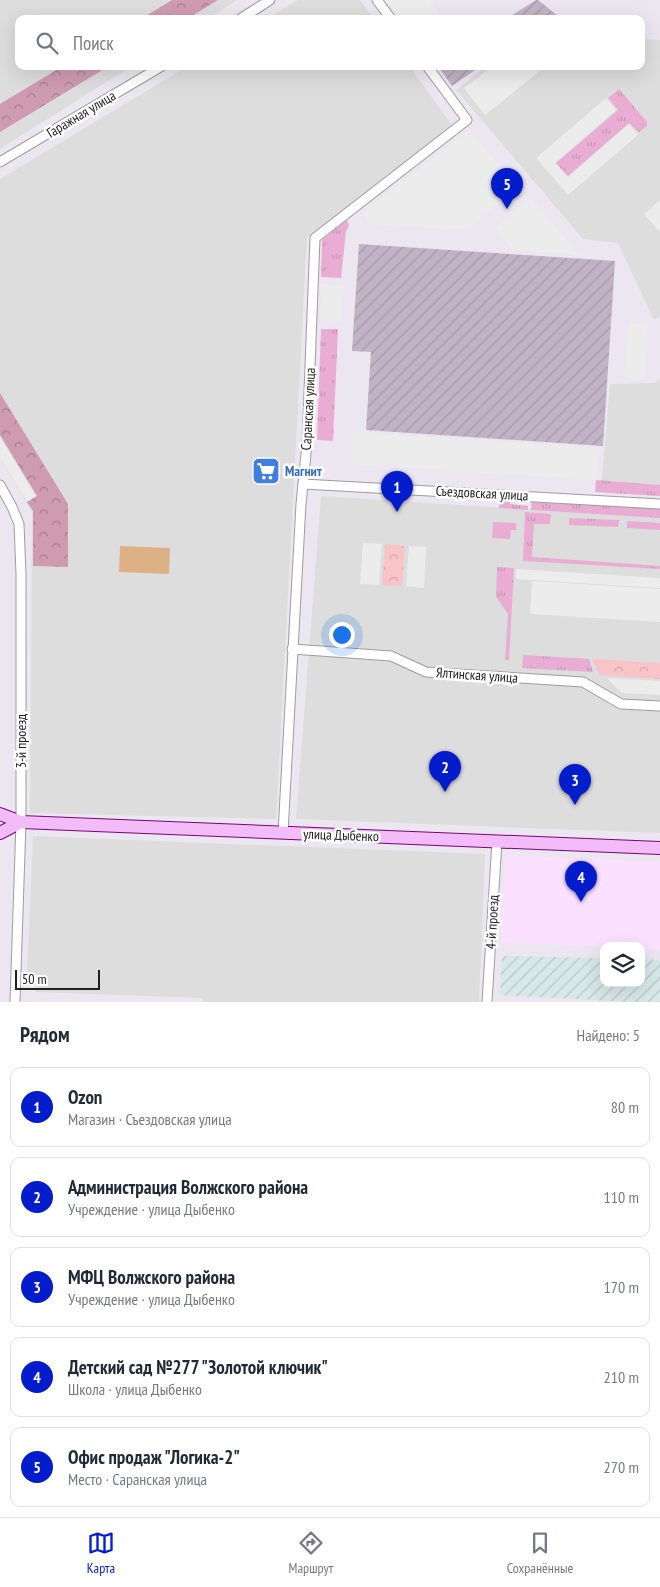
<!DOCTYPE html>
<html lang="ru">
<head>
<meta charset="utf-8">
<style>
  body { margin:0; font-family:"PT Sans Narrow",sans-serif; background:#f6f6f7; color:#1f2937 }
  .controls { position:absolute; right:15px; bottom:15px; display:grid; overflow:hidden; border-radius:10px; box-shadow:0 5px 20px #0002 }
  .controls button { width:45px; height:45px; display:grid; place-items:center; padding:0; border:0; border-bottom:1px solid #e0e1e3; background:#fff; color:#1f2937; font:25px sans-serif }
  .scale { position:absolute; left:15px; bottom:12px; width:85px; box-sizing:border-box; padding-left:5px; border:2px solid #202020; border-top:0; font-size:14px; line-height:18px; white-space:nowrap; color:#202020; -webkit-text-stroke:4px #fff; paint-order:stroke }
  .you { position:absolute; left:341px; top:634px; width:18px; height:18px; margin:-12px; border:4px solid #fff; border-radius:50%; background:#1a73e8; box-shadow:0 0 0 8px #1a73e833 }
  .badge { display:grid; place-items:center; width:32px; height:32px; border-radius:50%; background:#031dcd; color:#fff; font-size:16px; font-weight:700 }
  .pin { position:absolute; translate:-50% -41px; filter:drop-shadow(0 1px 2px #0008) }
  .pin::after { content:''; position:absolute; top:26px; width:18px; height:15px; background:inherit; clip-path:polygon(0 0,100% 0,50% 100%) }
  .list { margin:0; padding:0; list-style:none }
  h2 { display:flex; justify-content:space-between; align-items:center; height:65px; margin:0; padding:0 20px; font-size:21px }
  h2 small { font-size:16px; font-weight:400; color:#747a83 }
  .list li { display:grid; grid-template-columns:32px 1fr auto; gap:15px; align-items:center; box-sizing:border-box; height:80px; margin:0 10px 10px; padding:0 10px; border:1px solid #e0e1e3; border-radius:10px }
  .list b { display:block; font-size:19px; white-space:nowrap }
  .list p { margin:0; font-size:16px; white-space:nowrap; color:#747a83 }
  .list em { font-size:16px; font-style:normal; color:#747a83 }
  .icon { flex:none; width:28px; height:28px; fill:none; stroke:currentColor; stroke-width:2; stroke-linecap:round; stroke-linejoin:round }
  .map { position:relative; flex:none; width:660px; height:1002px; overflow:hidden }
  .search { position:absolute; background:#fff; box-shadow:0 5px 20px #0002; left:15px; right:15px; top:15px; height:55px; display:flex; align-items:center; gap:12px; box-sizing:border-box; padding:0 18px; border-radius:10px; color:#747a83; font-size:19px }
  .sheet { height:515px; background:#fff }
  nav { display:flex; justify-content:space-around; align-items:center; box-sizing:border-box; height:70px; border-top:1px solid #e0e1e3; background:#fff; font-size:14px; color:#747a83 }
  nav a { display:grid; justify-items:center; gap:2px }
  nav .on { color:#031dcd }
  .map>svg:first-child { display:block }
</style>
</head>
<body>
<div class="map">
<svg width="660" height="1002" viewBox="0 0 660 1002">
  <defs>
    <pattern id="industrial-furrows" width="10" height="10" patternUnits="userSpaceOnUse" patternTransform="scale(1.25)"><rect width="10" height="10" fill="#d8e8e9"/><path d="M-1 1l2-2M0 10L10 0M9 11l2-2" fill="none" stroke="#b9c7c8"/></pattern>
    <pattern id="construction-furrows" width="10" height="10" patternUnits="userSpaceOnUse" patternTransform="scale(1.25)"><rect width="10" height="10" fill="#c2b2c5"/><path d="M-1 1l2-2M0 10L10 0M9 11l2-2" fill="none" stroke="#a699a9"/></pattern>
    <pattern id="grass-tufts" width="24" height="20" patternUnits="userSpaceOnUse" patternTransform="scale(1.25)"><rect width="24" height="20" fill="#e9add3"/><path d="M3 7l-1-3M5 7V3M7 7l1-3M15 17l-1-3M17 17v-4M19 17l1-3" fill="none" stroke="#c895b5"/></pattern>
    <pattern id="forest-crowns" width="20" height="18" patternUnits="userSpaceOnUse" patternTransform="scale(1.25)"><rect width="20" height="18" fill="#cf9bb1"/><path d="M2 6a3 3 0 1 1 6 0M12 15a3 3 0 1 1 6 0" fill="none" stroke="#a87e90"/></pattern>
    <pattern id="park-crowns" width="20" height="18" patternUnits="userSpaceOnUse" patternTransform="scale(1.25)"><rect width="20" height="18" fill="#f9c4c7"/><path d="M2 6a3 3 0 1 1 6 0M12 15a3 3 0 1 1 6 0" fill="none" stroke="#d5a8ab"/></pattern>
  </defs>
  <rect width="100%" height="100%" fill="#ece6f0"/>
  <g fill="#ddddde">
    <polygon points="0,0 237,0 207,19 19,19 19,66 132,66 0,149"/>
    <polygon points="298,0 360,0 374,19 267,19"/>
    <polygon points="641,39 660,40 660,315 654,320 618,243 583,239 456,90 487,66 641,66"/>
    <polygon points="188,66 409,66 452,125 307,238 276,819 30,813 32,512 0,459 0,179"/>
    <polygon points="660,378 660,493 601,490 610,384 655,383"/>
    <polygon points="321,496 660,518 660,833 296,819"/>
    <polygon points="33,836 485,854 479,1002 203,1002 203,998 35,992 36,973 27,973"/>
  </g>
  <polygon fill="url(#industrial-furrows)" points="502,956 604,958 604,983 641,983 641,959 660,960 660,1002 633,1002 500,995"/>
  <polygon fill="#fbe1ff" points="505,855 660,862 660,949 641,949 641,946 604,947 501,942"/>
  <g fill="url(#construction-furrows)">
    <polygon points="536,0 538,0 562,19 506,19"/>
    <polygon points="438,66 481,66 452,86"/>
    <polygon points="359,244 615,261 603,446 366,430 371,352 352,351"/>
  </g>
  <g fill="url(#grass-tufts)">
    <polygon points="619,89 647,122 647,126 639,132 629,123 568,176 556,163 618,110 608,98"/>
    <polygon points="347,220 349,225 346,232 341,278 321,277 322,240"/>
    <polygon points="321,329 338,329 333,441 317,440"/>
    <polygon points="596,480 660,485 660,496 595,492"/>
    <polygon points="500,492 511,492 510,504 528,506 528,510 499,508"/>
    <polygon points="532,497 553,499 553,503 660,509 660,518 531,510"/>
    <polygon points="525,512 551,514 550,524 534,524 532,557 660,566 660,569 523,561"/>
    <polygon points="569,518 619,520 618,527 569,525"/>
    <polygon points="627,521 660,523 660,530 627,528"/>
    <polygon points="493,522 516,523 516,530 511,530 510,539 492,538"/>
    <polygon points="497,567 514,568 509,660 505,660 508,614 496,597"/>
    <polygon points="523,655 589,659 593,672 522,668"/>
  </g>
  <g fill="url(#forest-crowns)">
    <polygon points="172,0 218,0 187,19 141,19"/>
    <polygon points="63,66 109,66 0,132 0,104"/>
    <polygon points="0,393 68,504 68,567 33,566 33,511 27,502 37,496 0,435"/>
  </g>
  <g fill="url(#park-crowns)">
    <polygon points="385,544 405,546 402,586 382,585"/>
    <polygon points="592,659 660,663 660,679 600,675"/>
  </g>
  <polygon fill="#deb085" points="120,546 170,548 169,574 119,572"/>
  <g fill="#ececec">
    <polygon points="385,0 430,0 442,19 398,19"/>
    <polygon points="493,66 546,66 485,115 464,88"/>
    <polygon points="606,98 616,110 555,163 568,177 629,124 638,135 568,195 536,158"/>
    <polygon points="469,130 517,187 465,230 369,224 362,213"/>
    <polygon points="531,199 580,255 513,250 495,228"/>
    <polygon points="660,200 660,232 644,214"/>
    <polygon points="321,284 343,285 341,321 320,320"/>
    <polygon points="629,323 648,325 645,379 625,378"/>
    <polygon points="353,432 599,448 596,480 351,464"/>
    <polygon points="0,437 36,496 27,502 0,458"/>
    <polygon points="363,543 382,544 379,585 360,584"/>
    <polygon points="409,546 426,547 424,588 406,586"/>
    <polygon points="516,569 660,578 660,588 516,579"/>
    <polygon points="532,581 660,589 660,622 530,614"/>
    <polygon points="607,678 660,681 660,695 622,693"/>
  </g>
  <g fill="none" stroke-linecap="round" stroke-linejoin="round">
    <defs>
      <g id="street">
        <polyline points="377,0 391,19"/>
        <polyline points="240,19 270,0"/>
        <polyline points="0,162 162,66"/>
        <polyline points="303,484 660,504"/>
        <polyline points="0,485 12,507 19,524 21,574 21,822 15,1002"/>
        <polyline points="292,649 391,656 426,672 583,682 621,704 660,706"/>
        <polyline points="283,833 301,504 307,444 315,238 467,120 427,66"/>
        <polyline points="487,1002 497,841"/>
      </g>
      <g id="secondary">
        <polyline points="0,814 21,822 660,848"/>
        <polyline points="0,833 21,822"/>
      </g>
    </defs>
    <use href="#street" stroke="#9d9d9d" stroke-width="11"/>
    <use href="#secondary" stroke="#750677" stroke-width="14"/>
    <use href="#street" stroke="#fff" stroke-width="9"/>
    <use href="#secondary" stroke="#f4bbf9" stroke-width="12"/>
  </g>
  <defs>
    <symbol id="supermarket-square" viewBox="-11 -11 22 22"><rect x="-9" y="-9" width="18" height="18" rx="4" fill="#3f7fe0" stroke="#fff"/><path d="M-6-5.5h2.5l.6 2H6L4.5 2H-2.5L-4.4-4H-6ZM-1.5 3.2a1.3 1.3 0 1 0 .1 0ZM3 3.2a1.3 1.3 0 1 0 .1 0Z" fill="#fff"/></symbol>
  </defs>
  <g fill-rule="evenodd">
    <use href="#supermarket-square" x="250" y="455" width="32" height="32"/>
  </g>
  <g text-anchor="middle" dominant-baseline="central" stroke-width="5" stroke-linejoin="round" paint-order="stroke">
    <g font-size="14" fill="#202020" stroke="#fff">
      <text transform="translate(81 114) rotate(-31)">Гаражная улица</text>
      <text transform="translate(308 409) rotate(-87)">Саранская улица</text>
      <text transform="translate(482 493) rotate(3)">Съездовская улица</text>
      <text transform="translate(477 675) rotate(4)">Ялтинская улица</text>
      <text transform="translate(21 741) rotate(-90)">3-й проезд</text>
      <text transform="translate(341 835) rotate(2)">улица Дыбенко</text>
      <text transform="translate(492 922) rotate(-87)">4-й проезд</text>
    </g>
    <g font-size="14" font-weight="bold" fill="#366cbe" stroke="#fff" text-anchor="start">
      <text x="285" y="471">Магнит</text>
    </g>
  </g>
</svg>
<div class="controls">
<button><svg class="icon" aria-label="layers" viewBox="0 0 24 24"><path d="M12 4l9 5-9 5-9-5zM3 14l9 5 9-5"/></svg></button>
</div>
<div class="scale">50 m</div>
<div class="you"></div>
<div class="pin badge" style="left:397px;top:512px">1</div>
<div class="pin badge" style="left:445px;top:792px">2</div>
<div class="pin badge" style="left:575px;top:805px">3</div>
<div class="pin badge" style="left:581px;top:902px">4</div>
<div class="pin badge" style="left:507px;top:209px">5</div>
<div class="search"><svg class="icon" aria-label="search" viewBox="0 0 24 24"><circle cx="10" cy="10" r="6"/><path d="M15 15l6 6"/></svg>Поиск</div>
</div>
<section class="sheet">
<h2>Рядом<small>Найдено: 5</small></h2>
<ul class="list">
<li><span class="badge">1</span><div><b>Ozon</b><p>Магазин · Съездовская улица</p></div><em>80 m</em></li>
<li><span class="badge">2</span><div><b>Администрация Волжского района</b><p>Учреждение · улица Дыбенко</p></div><em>110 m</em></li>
<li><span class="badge">3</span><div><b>МФЦ Волжского района</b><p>Учреждение · улица Дыбенко</p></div><em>170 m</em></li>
<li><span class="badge">4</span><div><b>Детский сад №277 &quot;Золотой ключик&quot;</b><p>Школа · улица Дыбенко</p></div><em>210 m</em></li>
<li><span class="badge">5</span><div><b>Офис продаж &quot;Логика-2&quot;</b><p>Место · Саранская улица</p></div><em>270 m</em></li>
</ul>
</section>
<nav>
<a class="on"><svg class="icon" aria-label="map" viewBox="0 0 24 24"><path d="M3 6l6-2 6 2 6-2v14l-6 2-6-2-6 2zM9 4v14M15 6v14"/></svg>Карта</a>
<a><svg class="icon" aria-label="directions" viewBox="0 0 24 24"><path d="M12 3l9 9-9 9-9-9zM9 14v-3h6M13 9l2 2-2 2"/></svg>Маршрут</a>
<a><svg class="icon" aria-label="saved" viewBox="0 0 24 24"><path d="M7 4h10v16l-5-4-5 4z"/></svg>Сохранённые</a>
</nav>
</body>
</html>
